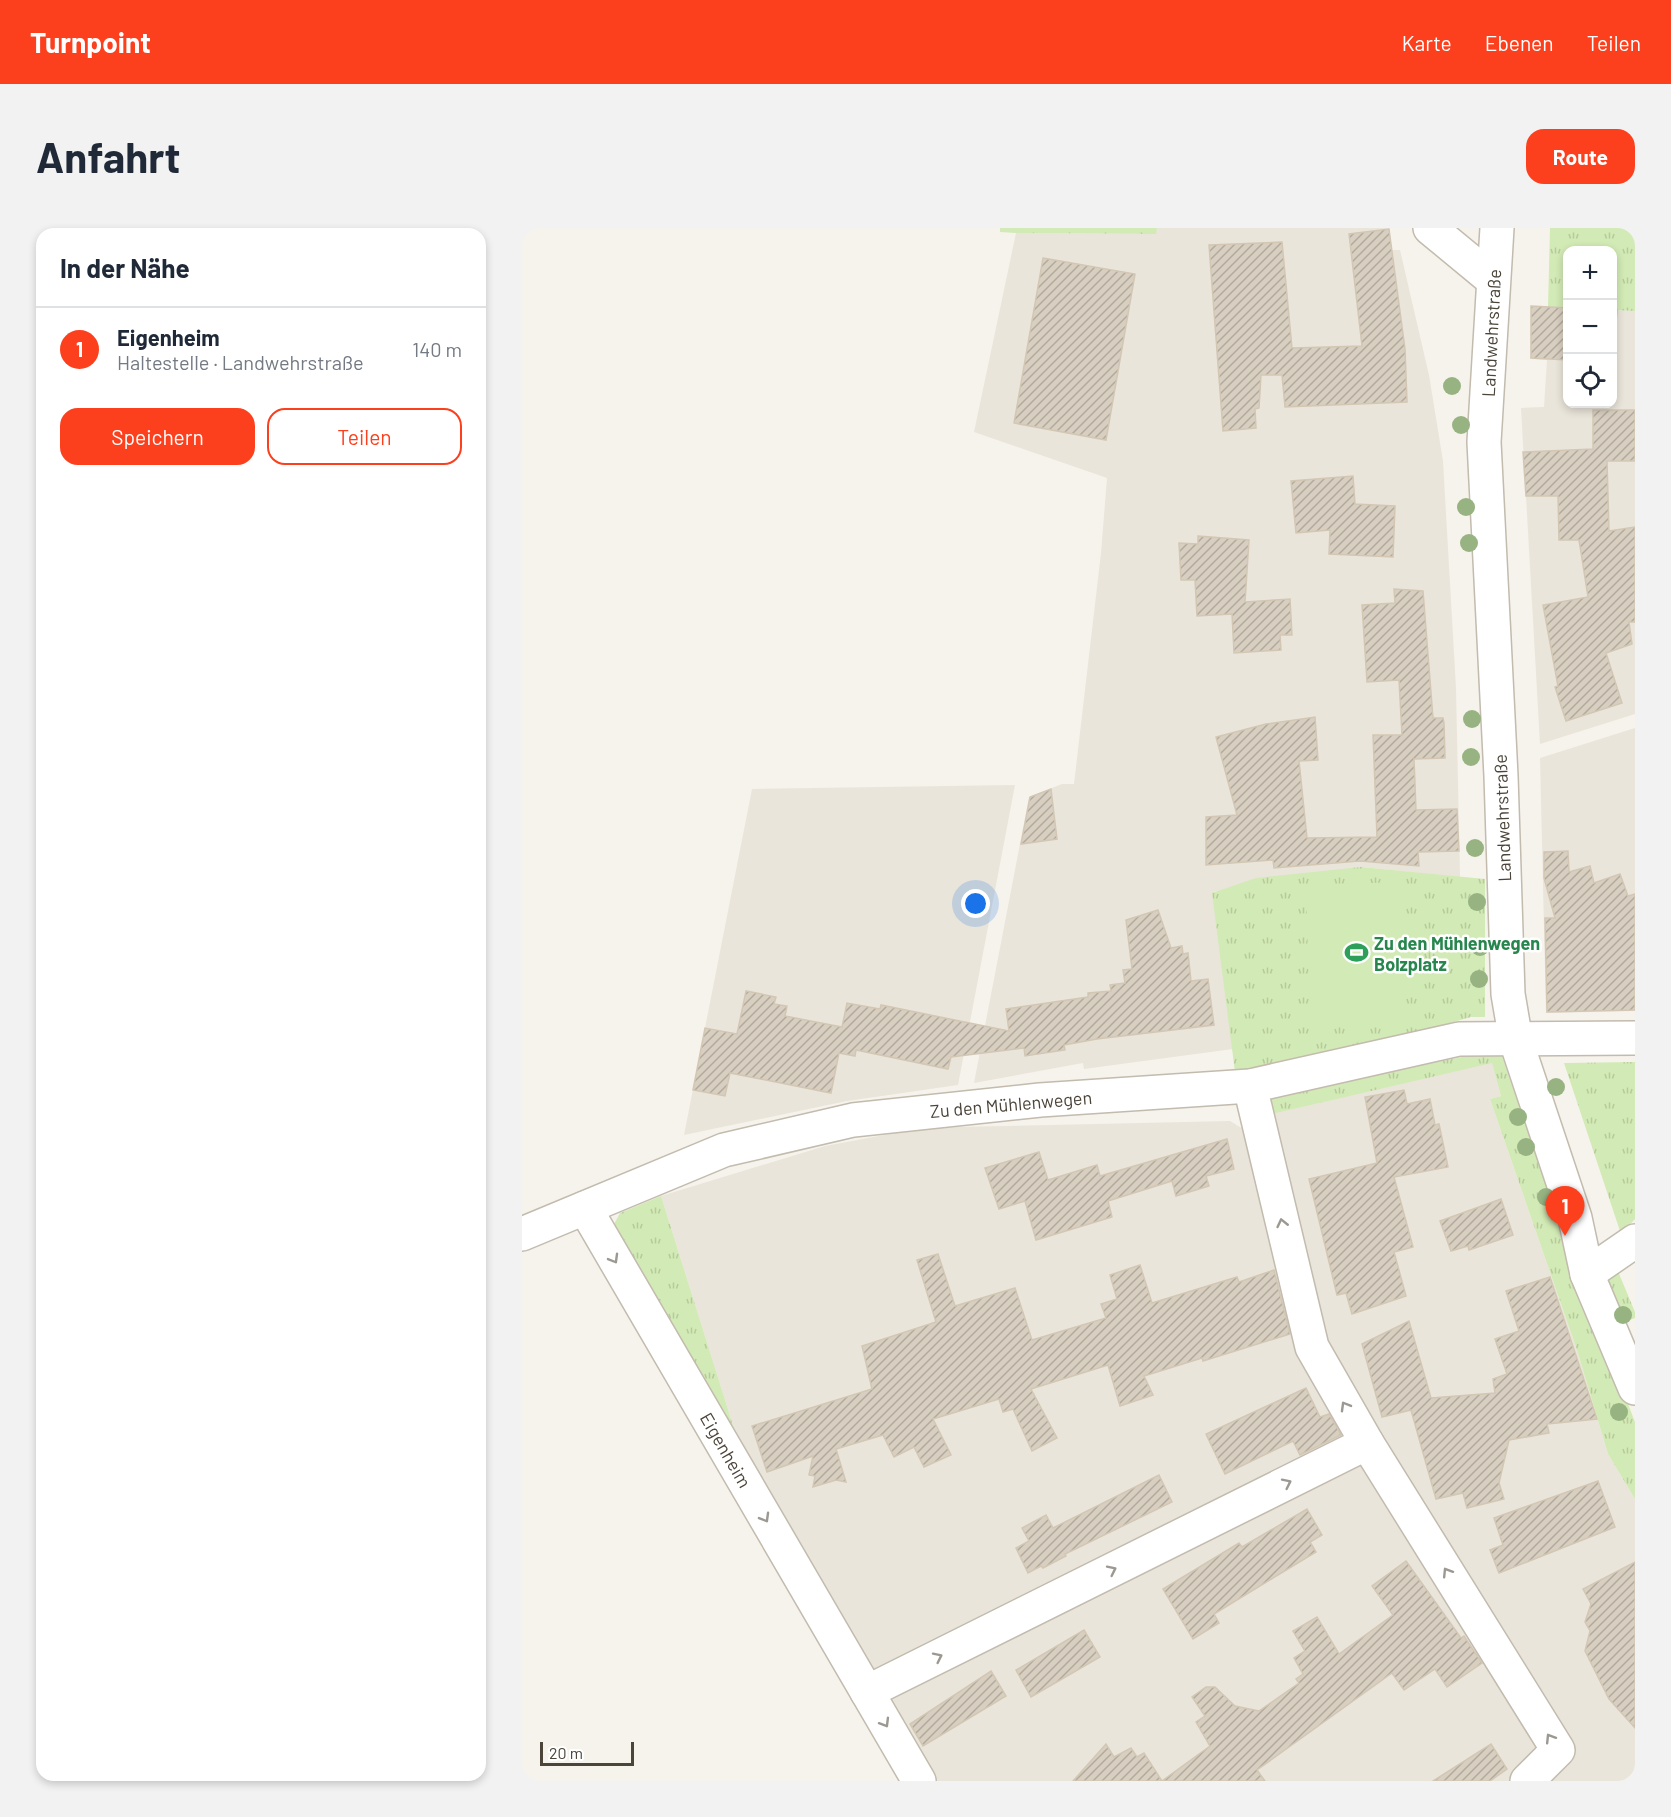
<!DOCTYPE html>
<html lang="de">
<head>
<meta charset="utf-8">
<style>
  body { margin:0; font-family:Barlow,sans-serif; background:#f2f2f3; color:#1f2937 }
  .controls { position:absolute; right:18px; top:18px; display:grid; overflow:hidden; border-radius:12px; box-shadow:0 3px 9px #0003 }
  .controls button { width:54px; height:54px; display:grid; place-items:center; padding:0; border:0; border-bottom:2px solid #e0e1e3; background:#fff; color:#1f2937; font:30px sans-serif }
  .scale { position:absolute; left:18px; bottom:15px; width:94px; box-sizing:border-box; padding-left:6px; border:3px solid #4b4439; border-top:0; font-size:16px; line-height:21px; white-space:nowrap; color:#4b4439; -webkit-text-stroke:4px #fff; paint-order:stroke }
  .you { position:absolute; left:454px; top:676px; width:21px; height:21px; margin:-15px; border:4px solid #fff; border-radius:50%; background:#1a73e8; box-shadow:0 0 0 9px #1a73e833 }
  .badge { display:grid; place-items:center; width:39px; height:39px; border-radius:50%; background:#fc3f1d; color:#fff; font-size:20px; font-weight:700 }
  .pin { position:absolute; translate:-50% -50px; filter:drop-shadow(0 2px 3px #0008) }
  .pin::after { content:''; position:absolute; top:32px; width:21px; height:18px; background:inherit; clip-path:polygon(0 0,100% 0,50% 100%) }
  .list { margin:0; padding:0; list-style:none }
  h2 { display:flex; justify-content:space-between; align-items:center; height:78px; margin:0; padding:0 24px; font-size:26px }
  h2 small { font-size:20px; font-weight:400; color:#747a83 }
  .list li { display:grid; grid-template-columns:39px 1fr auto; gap:18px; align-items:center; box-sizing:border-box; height:84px; padding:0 24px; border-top:2px solid #e0e1e3 }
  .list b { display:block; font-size:22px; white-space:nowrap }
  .list p { margin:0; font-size:20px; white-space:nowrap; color:#747a83 }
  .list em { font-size:20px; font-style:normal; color:#747a83 }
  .actions { display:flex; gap:12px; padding:18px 24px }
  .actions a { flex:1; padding:14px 0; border:2px solid #fc3f1d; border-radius:18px; text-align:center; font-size:21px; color:#fc3f1d }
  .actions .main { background:#fc3f1d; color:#fff }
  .icon { flex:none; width:33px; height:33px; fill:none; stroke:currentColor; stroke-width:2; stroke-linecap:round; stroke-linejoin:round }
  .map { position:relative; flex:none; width:1113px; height:1553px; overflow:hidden; border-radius:18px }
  header { display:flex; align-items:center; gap:36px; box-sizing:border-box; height:84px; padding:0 30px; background:#fc3f1d; color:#fff }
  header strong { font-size:28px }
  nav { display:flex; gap:33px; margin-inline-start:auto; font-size:21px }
  .intro { display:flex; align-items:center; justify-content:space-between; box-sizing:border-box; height:144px; padding:0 36px }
  h1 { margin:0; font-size:42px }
  .button { padding:15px 27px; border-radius:18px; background:#fc3f1d; color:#fff; font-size:21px; font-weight:700 }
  main { display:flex; gap:36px; padding:0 36px }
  aside { flex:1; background:#fff; border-radius:18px; box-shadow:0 3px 9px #0003 }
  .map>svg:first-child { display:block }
</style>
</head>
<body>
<header>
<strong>Turnpoint</strong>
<nav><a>Karte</a><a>Ebenen</a><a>Teilen</a></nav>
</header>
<div class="intro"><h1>Anfahrt</h1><a class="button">Route</a></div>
<main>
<aside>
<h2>In der Nähe<small></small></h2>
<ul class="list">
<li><span class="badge">1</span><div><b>Eigenheim</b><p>Haltestelle · Landwehrstraße</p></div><em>140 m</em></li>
</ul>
<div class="actions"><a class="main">Speichern</a><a>Teilen</a></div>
</aside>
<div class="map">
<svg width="1113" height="1553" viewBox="0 0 1113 1553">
  <defs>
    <pattern id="grass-tufts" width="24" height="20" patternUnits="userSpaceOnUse" patternTransform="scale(1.5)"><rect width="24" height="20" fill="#d2eab5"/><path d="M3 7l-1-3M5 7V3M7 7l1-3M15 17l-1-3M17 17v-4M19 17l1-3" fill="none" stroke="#b6ca9c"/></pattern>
    <pattern id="building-hatch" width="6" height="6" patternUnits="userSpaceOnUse" patternTransform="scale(1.5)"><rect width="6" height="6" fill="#d8cfc1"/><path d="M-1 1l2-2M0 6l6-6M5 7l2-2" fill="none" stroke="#b1aa9e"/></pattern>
  </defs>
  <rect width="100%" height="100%" fill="#f6f3ec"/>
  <g fill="#eae5da">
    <polygon points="635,0 867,0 870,22 878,22 907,147 921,233 934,460 938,649 839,639 691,664 711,821 562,841 561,835 452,855 507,569 540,556 552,556 579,325 585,250 452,204 494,5 633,6"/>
    <polygon points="1009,78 1045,80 1046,176 1090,176 1091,82 1113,83 1113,486 1018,516 999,180 1022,179 1025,132 1008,131"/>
    <polygon points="1113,500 1113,783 1024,785 1018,530"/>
    <polygon points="493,557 436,857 325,873 162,907 230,561"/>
    <polygon points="970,834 979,868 968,871 1055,1122 1086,1226 1113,1271 1113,1553 1023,1553 1053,1523 954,1369 801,1115 746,887"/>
    <polygon points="708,893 726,904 824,1203 821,1215 358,1444 346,1439 220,1226 139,968 303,918 373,905 433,899"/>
    <polygon points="832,1236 845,1240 1018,1512 1017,1527 990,1553 412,1553 367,1476 370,1464"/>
  </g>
  <g fill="url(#grass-tufts)">
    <polygon points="478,0 635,0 634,6 494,5 478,4"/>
    <polygon points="1028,0 1113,0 1113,83 1091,82 1090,22 1046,22 1045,80 1026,79"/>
    <polygon points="839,639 963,651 963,789 949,789 841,820 713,844 690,665 734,650"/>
    <polygon points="969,820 980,828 1045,1019 1113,1194 1113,1271 1086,1226 1055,1122 968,871 979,868 970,835 746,887 746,868 955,826"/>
    <polygon points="1113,834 1113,991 1099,1006 1042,835"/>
    <polygon points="139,968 220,1226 91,998 98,985"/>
    <path d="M 1095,1041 L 1113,1084 L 1113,1090 L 1095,1097 C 1089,1077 1075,1055 1095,1041 Z"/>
  </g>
  <polygon fill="#d2eab5" points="880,654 883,794 788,797 784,657"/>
  <g fill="url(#building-hatch)" stroke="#d3c7b4" stroke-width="1.5">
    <polygon points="867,1 883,121 885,174 763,179 760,147 739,147 737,180 733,181 734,200 701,203 687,17 760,14 770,120 840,118 827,6"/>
    <polygon points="521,30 613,46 584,212 492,195"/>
    <polygon points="1009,78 1046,80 1046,132 1009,130"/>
    <polygon points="1090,82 1095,82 1091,134 1090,134"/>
    <polygon points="1071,182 1113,182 1113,233 1085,233 1087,303 1113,299 1113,394 1107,394 1110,416 1084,425 1100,475 1044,493 1033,459 1036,458 1021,377 1066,369 1057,312 1037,312 1036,268 1004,268 1001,224 1071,221"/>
    <polygon points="831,248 833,276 873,278 871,329 807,326 808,302 774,305 769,253"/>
    <polygon points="676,308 727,312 723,374 768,371 770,407 758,407 759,422 712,425 710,386 675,388 673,352 659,352 657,315 676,316"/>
    <polygon points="872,361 901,363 911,490 921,490 922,495 923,530 892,531 894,582 935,581 937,623 896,624 897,638 838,633 752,640 751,632 684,637 684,589 715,587 694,509 744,496 793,489 796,532 777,533 785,610 855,609 851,507 880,507 877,452 845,454 840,377 873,375"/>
    <polygon points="529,561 535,611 499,616 508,569"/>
    <polygon points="1046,623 1047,644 1068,638 1072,655 1098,646 1106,668 1113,666 1113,782 1025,784 1023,690 1033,690 1022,650 1022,624"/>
    <polygon points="636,682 649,720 660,718 661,726 666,725 669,753 686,751 692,797 575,811 542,817 543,822 503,828 502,820 429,829 426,841 334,822 333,828 317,825 309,865 208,845 203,868 171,862 183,800 215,806 224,763 254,769 252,776 265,778 263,788 320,799 325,775 358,781 359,777 487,803 484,781 566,769 566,765 589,763 588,757 603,755 601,742 610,741 604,692"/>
    <polygon points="882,862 885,876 908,871 913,897 917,896 926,939 872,949 891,1019 872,1024 884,1068 830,1086 824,1065 815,1067 787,951 855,935 843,869"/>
    <polygon points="705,911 712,941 684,948 687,958 654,968 650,953 586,973 590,989 514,1012 503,973 477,981 463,940 517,924 526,952 575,937 578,948"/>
    <polygon points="979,971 991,1007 947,1022 946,1018 929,1023 918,993"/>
    <polygon points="416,1026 433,1078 493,1060 510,1112 584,1090 579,1076 595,1071 588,1047 618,1037 630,1075 715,1049 717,1054 752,1042 768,1106 681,1133 680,1130 622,1148 631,1167 598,1178 586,1137 509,1161 535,1210 510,1223 491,1181 481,1184 477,1171 411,1191 429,1227 402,1239 392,1219 372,1229 361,1207 314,1221 324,1254 314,1252 291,1259 293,1248 287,1247 291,1228 245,1244 230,1198 350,1161 340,1118 414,1094 395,1032"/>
    <polygon points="1028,1049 1075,1191 1025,1196 1027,1205 987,1212 977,1255 982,1271 945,1280 941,1265 914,1271 889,1182 860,1189 840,1116 887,1093 909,1170 973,1165 971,1151 985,1146 973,1111 997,1103 984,1063"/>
    <polygon points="784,1160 798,1189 807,1186 819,1207 778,1227 771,1213 703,1246 684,1206"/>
    <polygon points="637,1247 650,1274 543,1326 544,1328 521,1340 519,1338 506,1345 494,1320 507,1313 500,1300 524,1287 531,1300"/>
    <polygon points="1076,1253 1093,1299 977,1345 968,1322 981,1317 972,1290"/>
    <polygon points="785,1281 800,1307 788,1314 794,1324 692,1386 697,1395 671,1411 641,1361 717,1315 720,1319"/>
    <polygon points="884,1333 939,1410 942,1408 960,1435 925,1459 913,1441 882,1462 870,1445 735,1542 743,1553 551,1553 584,1516 592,1529 609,1520 615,1529 622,1525 640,1553 688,1518 674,1494 683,1488 670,1469 684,1459 693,1459 713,1478 737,1483 777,1455 774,1451 781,1446 772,1430 783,1423 771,1403 795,1389 817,1426 871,1387 850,1358"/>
    <polygon points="1113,1334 1113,1500 1087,1471 1063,1423 1068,1403 1063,1394 1069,1376 1061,1361"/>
    <polygon points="562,1402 578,1429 509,1469 494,1442"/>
    <polygon points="469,1443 484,1468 401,1518 388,1496"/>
    <polygon points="969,1516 985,1541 968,1553 911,1553"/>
  </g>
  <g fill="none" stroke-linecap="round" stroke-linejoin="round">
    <defs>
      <g id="minor">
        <polyline points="908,0 971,52"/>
        <polyline points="975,0 962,214 979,548 986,766 994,813 1053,990 1065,1046 1113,1160"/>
        <polyline points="728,858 790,1119 845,1215 1036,1522 1005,1553"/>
        <polyline points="63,980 397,1553"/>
        <polyline points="0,1006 202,922 331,892 518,872 728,858 937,811 1113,810"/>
        <polyline points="1065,1046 1113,1013"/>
        <polyline points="345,1464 845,1215"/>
      </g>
    </defs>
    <use href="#minor" stroke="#c2bbae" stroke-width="36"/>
    <use href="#minor" stroke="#fff" stroke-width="33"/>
  </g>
  <g fill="#97b381">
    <circle cx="930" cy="158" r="9"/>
    <circle cx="939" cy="197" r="9"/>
    <circle cx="944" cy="279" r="9"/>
    <circle cx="947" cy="315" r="9"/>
    <circle cx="950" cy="491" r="9"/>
    <circle cx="949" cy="529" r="9"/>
    <circle cx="953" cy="620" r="9"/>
    <circle cx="955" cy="674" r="9"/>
    <circle cx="958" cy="719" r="9"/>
    <circle cx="957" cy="751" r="9"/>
    <circle cx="1034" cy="859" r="9"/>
    <circle cx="996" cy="889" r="9"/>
    <circle cx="1004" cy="919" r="9"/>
    <circle cx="1024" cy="969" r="9"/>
    <circle cx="1101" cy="1087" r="9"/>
    <circle cx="1097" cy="1184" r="9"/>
  </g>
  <defs><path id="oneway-chevron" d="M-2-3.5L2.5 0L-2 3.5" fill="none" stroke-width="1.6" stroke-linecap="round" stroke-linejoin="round" transform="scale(1.5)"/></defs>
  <g stroke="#9c9892">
    <use href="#oneway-chevron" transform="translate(760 995) rotate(-103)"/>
    <use href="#oneway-chevron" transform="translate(92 1031) rotate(60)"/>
    <use href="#oneway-chevron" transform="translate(823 1178) rotate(-120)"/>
    <use href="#oneway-chevron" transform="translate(765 1255) rotate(-26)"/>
    <use href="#oneway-chevron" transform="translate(243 1290) rotate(60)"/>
    <use href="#oneway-chevron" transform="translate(590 1342) rotate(-26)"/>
    <use href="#oneway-chevron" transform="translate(925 1344) rotate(-122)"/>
    <use href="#oneway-chevron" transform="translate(416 1429) rotate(-26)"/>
    <use href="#oneway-chevron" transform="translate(363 1495) rotate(59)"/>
    <use href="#oneway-chevron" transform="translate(1028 1510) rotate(-122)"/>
  </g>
  <defs>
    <symbol id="stadium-bare" viewBox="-9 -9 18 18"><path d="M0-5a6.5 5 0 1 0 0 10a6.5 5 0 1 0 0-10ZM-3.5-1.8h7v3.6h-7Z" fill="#2e9e5b" stroke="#fff" stroke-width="2.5" paint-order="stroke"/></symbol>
  </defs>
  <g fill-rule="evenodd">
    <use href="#stadium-bare" x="818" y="708" width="33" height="33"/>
  </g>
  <g text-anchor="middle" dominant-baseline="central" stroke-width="5" stroke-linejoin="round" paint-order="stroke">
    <g font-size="18" fill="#4b4439" stroke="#fff">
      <text transform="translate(969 105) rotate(-87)">Landwehrstraße</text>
      <text transform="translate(980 590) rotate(-92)">Landwehrstraße</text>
      <text transform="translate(489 876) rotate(-5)">Zu den Mühlenwegen</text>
      <text transform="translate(204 1222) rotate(60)">Eigenheim</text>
    </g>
    <g font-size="18" font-weight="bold" fill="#27864d" stroke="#fff" text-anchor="start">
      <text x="852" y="715">Zu den Mühlenwegen<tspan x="852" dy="21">Bolzplatz</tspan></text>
    </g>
  </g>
</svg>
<div class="controls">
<button>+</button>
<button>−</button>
<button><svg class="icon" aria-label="locate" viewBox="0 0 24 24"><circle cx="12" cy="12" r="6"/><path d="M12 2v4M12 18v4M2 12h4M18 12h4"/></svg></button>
</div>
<div class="scale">20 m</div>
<div class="you"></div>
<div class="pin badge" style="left:1043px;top:1008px">1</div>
</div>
</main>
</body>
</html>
